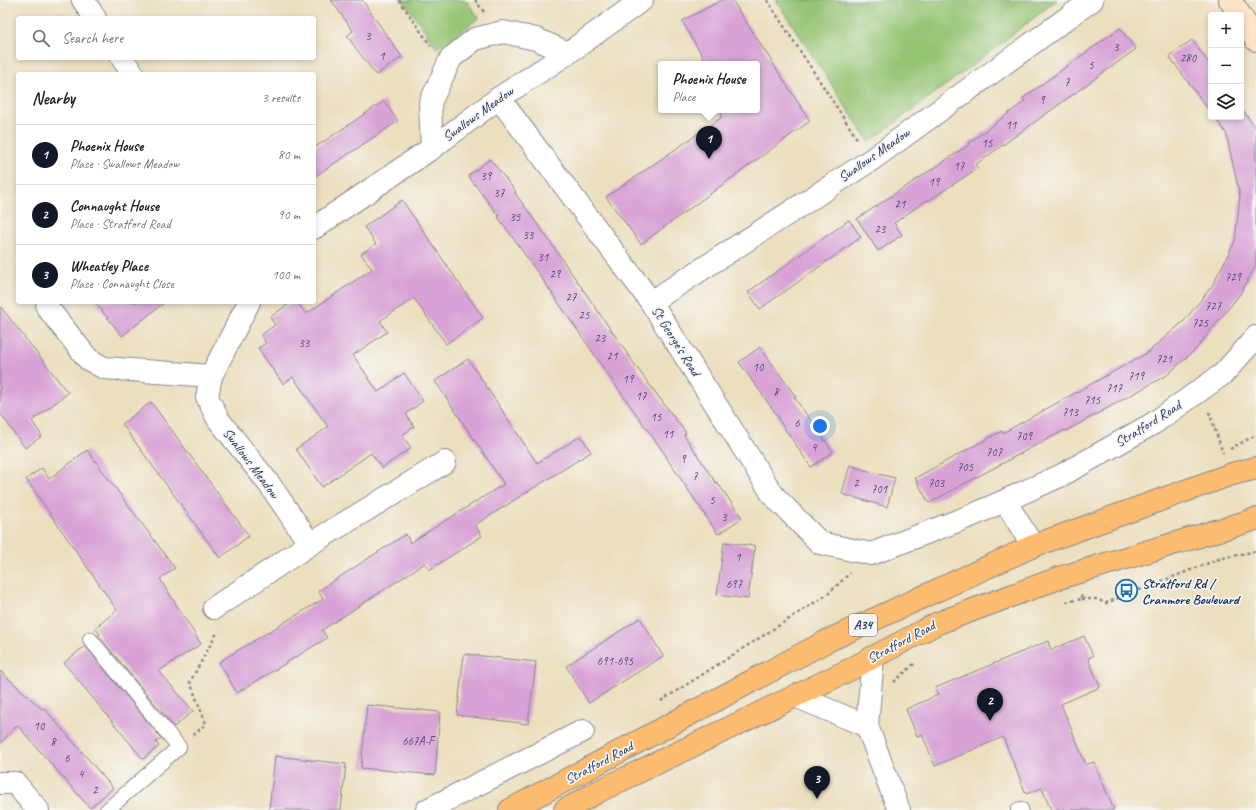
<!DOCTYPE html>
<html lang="en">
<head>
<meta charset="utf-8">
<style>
  body { margin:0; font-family:Caveat,sans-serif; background:#f6f6f6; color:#202124 }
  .controls { position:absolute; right:12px; top:12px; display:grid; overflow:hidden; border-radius:4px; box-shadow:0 2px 6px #0003 }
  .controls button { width:36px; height:36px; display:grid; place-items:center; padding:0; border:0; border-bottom:1px solid #e0e0e0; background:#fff; color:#202124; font:20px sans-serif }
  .you { position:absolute; left:820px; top:426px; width:14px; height:14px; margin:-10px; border:3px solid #fff; border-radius:50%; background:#1a73e8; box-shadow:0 0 0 6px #1a73e833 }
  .badge { display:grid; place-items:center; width:26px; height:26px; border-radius:50%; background:#111827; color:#fff; font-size:13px; font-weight:700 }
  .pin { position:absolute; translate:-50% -33px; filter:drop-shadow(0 1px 2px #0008) }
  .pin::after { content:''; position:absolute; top:21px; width:14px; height:12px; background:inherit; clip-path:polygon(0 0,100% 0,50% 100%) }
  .popup { position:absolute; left:658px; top:61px; width:102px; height:52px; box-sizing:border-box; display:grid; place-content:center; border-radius:4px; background:#fff; filter:drop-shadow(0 1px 3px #0005); font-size:13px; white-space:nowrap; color:#757577 }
  .popup b { font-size:15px; color:#202124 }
  .popup::after { content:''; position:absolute; left:50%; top:100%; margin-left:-8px; border:8px solid transparent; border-top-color:#fff }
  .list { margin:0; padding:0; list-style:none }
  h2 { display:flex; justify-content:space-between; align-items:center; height:52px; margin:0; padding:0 16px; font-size:17px }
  h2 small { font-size:13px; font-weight:400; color:#757577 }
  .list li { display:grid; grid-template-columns:26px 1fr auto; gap:12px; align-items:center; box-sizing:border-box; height:60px; padding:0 16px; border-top:1px solid #e0e0e0 }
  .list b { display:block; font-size:15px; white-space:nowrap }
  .list p { margin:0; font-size:13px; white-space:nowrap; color:#757577 }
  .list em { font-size:13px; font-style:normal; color:#757577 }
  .icon { flex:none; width:22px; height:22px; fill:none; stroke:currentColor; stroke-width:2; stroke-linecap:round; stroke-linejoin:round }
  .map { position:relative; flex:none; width:1256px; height:810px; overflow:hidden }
  .search { position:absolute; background:#fff; box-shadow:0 2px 6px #0003; left:16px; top:16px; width:300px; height:44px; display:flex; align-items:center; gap:10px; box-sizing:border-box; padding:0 14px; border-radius:4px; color:#757577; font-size:15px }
  .panel { position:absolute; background:#fff; box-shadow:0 2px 6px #0003; left:16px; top:72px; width:300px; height:232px; border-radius:4px }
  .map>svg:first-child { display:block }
</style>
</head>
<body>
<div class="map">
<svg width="1256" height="810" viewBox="0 0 1256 810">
  <rect width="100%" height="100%" fill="#f6f6f2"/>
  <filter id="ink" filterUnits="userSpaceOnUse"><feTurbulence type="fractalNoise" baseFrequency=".025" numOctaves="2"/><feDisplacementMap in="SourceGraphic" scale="8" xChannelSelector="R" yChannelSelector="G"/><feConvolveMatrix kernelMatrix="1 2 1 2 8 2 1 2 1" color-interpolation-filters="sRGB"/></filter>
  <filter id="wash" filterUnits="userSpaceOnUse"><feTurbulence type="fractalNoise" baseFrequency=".012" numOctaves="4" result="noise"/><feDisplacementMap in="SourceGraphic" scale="16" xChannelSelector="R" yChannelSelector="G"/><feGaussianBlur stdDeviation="0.9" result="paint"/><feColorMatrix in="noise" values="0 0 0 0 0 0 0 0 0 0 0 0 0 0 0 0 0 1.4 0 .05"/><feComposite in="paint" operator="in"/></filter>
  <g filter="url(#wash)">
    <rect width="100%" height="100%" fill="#ecdfbe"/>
    <g fill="#95c473" stroke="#587a68">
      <polygon points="403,0 466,0 479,18 437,48"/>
      <polygon points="776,0 1057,0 977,62 869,142"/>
    </g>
    <g id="blocks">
      <g fill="#d8a2d6">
        <polygon points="331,0 362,0 402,57 376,75 347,36 353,31"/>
        <polygon points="722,0 732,0 810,121 641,244 606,197 721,118 722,110 757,110 757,64 707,64 682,21"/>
        <polygon points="1120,28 1136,49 975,165 978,168 928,201 927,200 894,223 902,235 878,251 857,219 970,144 969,143 1025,101 1023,98"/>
        <polygon points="1192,40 1211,66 1211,113 1169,56"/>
        <polygon points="384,101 398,121 314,177 314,148"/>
        <polygon points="1241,108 1256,128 1256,265 1241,293 1195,350 1167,375 1066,431 1065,430 1040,443 929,503 915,478 1002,431 1003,433 1028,419 1147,353 1184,321 1212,286 1235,241 1240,196 1226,133 1214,117 1241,117"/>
        <polygon points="490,159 516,192 515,193 546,236 640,372 686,433 684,435 716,483 717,482 742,518 718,534 666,457 667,457 614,383 538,273 498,217 499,216 468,176"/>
        <polygon points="402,200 483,318 446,344 414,298 380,321 387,332 353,355 378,392 404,373 423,401 406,414 414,427 402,435 411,448 382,468 371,453 322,487 296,449 328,427 293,377 283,384 258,348 266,343 261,335 275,325 270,317 292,302 297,302 306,314 372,269 361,254 376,244 364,227"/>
        <polygon points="849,220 861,237 760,309 748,292"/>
        <polygon points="95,302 165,302 122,336"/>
        <polygon points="0,306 68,393 32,421 42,436 25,448 0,413"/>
        <polygon points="760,347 796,397 794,397 833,452 811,467 778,419 779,418 739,362"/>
        <polygon points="468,359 537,463 581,436 591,452 475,525 482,536 429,570 425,563 322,630 327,638 237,693 219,662 323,599 318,591 406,534 410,543 504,484 435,381"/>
        <polygon points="151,402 249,536 220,558 122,424"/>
        <polygon points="87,450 175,568 160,579 201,644 159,671 193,711 174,727 98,635 100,634 95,628 117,610 26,479 42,468 49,479"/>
        <polygon points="850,465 871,472 895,478 887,507 842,494"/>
        <polygon points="724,542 755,546 748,599 717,595"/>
        <polygon points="640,618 663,656 589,703 566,666"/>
        <polygon points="1084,636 1093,656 1088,658 1100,687 1061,704 1086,765 1094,762 1114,810 1051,810 1042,788 1026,794 1003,737 935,766 922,734 917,736 906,709 938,695 935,688 1048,641 1051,650"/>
        <polygon points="85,646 161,738 156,742 159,746 143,759 64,663"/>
        <polygon points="464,654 536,662 528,724 457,715"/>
        <polygon points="0,671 42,709 44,708 113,788 90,808 17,725 0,744"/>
        <polygon points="367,705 440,712 435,775 361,768"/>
        <polygon points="275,756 346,764 341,810 269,810"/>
      </g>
    </g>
  </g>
  <g filter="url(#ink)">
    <use href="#blocks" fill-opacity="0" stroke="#84878e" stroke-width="1"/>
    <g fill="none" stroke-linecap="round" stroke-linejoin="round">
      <defs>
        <g id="lane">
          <polyline points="90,639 179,747 107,810"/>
          <polyline points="1018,810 1021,809"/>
        </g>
        <g id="street">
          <polyline points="83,0 95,18"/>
          <polyline points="122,58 133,74"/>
          <polyline points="499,98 651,302 773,495 820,543 871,554 973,515 1062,475 1154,423 1223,374 1256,337"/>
          <polyline points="432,148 430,103 451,58 475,39 503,32 536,39 568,53"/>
          <polyline points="314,228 432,148 499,98 568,53 642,0"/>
          <polyline points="651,302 871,160 1092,0"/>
          <polyline points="47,307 88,359 104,368 211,376"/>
          <polyline points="1005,501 1033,546"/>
          <polyline points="310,544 445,462"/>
          <polyline points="214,608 310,544 270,485 218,419 207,397 211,376 249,302"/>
          <polyline points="873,657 867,726 899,810"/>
          <polyline points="795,696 867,726"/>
          <polyline points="0,783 15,783 38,810"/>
          <polyline points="427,810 583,731"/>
        </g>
        <g id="secondary">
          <polyline points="1230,0 1240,15"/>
          <polyline points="1241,16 1256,40"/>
        </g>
        <g id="highway">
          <polyline points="510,810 825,642 1033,546 1232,474 1256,468"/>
          <polyline points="565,810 599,791 847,671 938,623 1059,578 1256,519"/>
        </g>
      </defs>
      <use href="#lane" stroke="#84878e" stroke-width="16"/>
      <use href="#street" stroke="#84878e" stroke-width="24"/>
      <use href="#secondary" stroke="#84878e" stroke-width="24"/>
      <use href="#highway" stroke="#84878e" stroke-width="24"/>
      <g stroke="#84878e" stroke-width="2.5" stroke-dasharray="3 3" stroke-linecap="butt">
        <polyline points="399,0 431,46"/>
        <polyline points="475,0 484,12"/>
        <polyline points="767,0 858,140"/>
        <polyline points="1209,412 1223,453"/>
        <polyline points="1230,449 1256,435"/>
        <polyline points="1082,599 1096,599 1106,603 1219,559 1256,551"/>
        <polyline points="1066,602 1082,599 1081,595"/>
        <polyline points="894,682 914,664"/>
        <polyline points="661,701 828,594 850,573"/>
        <polyline points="193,735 206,724 190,682 218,631"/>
      </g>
      <use href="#lane" stroke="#fff" stroke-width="14"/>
      <use href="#street" stroke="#fff" stroke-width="22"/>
      <use href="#secondary" stroke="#fee4c6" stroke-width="22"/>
      <use href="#highway" stroke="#fdbc70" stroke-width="22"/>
    </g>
  </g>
  <defs>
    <symbol id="bus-ring" viewBox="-11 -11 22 22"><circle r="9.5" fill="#f6f6f2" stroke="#1f6fb2" stroke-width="1.5"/><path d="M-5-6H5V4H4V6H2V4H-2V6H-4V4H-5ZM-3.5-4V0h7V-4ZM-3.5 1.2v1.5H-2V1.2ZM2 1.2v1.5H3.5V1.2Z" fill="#1f6fb2"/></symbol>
  </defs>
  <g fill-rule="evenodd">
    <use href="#bus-ring" x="1114" y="578" width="25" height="25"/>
  </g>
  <g text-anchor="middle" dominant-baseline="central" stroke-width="3.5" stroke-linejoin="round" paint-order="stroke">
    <g font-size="12" fill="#4a4c7c">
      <text x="368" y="36">3</text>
      <text x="1116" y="47">3</text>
      <text x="382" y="56">1</text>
      <text x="1188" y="58">280</text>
      <text x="1091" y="65">5</text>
      <text x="1067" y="82">7</text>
      <text x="1042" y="100">9</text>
      <text x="1011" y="125">11</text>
      <text x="987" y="143">15</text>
      <text x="959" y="166">17</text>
      <text x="486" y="176">39</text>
      <text x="934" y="182">19</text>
      <text x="499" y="193">37</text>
      <text x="900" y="204">21</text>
      <text x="515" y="217">35</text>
      <text x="880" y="229">23</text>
      <text x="528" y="235">33</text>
      <text x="543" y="257">31</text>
      <text x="555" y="274">29</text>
      <text x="1233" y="277">729</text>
      <text x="571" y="297">27</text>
      <text x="1213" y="306">727</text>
      <text x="584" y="315">25</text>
      <text x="1200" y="323">725</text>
      <text x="600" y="338">23</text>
      <text x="304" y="343">33</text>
      <text x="612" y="356">21</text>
      <text x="1164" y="359">721</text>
      <text x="758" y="367">10</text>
      <text x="1136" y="376">719</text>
      <text x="628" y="379">19</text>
      <text x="1114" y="388">717</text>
      <text x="776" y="392">8</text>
      <text x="641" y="396">17</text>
      <text x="1092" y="400">715</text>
      <text x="1070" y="412">713</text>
      <text x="656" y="417">15</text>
      <text x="797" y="423">6</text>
      <text x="668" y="434">11</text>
      <text x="1024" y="436">709</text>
      <text x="814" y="447">4</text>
      <text x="994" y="452">707</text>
      <text x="683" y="459">9</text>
      <text x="965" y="467">705</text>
      <text x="695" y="476">7</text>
      <text x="856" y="483">2</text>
      <text x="936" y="483">703</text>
      <text x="879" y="489">701</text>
      <text x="712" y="500">5</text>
      <text x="724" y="517">3</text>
      <text x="738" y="557">1</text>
      <text x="734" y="584">697</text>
      <text x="615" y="661">691-695</text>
      <text x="39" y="726">10</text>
      <text x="418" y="741">667A-F</text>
      <text x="53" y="742">8</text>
      <text x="67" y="758">6</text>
      <text x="81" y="774">4</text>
      <text x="95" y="790">2</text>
    </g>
    <rect fill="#f6f6f2" stroke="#5d6b8a" stroke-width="1" x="849" y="614" width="28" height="22" rx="3"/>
    <g font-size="13" font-weight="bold" fill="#1b2f5e">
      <text x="863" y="625">A34</text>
    </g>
    <g font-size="14" fill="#1b2f5e" stroke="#f6f6f2">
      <text transform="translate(478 114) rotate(-36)">Swallows Meadow</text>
      <text transform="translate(874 155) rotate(-35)">Swallows Meadow</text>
      <text transform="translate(676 341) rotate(58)">St George's Road</text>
      <text transform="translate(1148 424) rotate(-32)">Stratford Road</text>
      <text transform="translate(251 463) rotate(53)">Swallows Meadow</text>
      <text transform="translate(901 642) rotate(-28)">Stratford Road</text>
      <text transform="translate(599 763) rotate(-28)">Stratford Road</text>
    </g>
    <g font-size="14" font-weight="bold" fill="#1b2f5e" stroke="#f6f6f2" text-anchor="start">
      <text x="1142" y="583">Stratford Rd /<tspan x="1142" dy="16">Cranmore Boulevard</tspan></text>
    </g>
  </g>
</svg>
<div class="controls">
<button>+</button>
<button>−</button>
<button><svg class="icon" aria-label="layers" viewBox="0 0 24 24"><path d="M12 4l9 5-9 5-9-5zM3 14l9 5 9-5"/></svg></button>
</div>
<div class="you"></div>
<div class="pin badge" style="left:709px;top:159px">1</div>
<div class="popup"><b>Phoenix House</b>Place</div>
<div class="pin badge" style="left:990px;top:721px">2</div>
<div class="pin badge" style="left:817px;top:799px">3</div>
<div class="search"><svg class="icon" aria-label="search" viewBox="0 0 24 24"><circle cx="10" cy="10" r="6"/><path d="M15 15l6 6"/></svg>Search here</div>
<section class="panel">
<h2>Nearby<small>3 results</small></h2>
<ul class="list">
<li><span class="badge">1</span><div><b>Phoenix House</b><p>Place · Swallows Meadow</p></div><em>80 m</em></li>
<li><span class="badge">2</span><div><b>Connaught House</b><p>Place · Stratford Road</p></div><em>90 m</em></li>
<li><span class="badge">3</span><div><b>Wheatley Place</b><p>Place · Connaught Close</p></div><em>100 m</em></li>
</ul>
</section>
</div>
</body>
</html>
